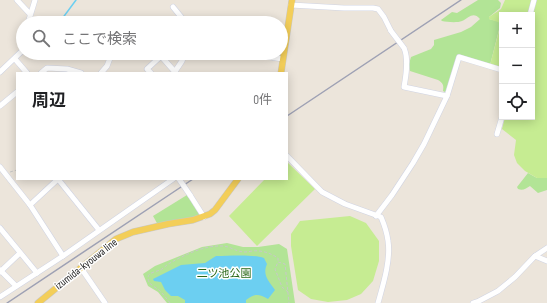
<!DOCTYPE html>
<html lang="ja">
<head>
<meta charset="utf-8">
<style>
  body { margin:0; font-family:"Sofia Sans Condensed","Noto Sans JP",sans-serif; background:#f6f6f6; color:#202124 }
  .controls { position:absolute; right:12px; top:12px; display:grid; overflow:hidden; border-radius:0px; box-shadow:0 2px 10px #0003 }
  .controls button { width:36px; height:36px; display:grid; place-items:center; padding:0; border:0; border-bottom:1px solid #e0e0e0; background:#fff; color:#202124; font:20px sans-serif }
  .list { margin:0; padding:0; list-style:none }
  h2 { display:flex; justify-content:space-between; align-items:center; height:52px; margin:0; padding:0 16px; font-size:17px }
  h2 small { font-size:13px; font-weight:400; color:#757577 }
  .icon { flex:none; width:22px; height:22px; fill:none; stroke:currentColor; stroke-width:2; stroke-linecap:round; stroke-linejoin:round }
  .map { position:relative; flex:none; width:547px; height:303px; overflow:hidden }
  .search { position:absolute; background:#fff; box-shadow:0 2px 10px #0003; left:16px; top:16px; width:272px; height:44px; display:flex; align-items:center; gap:10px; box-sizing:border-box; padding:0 14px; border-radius:22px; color:#757577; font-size:15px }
  .panel { position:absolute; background:#fff; box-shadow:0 2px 10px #0003; left:16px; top:72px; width:272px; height:108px; border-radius:0px }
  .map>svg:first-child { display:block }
</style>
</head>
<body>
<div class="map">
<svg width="547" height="303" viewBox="0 0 547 303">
  <rect width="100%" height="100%" fill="#ece5db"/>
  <g fill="#b2e496">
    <path d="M 478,0 L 498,0 L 501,3 L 500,8 L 489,17 L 489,19 L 501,22 L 490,65 L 458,56 L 447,90 L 445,92 L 443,91 C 444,85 443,83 438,80 L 410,71 L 409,64 L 411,57 L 431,49 L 434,45 L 434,40 L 461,32 L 471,27 L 480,19 C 473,11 469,18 462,21 C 457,23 447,22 442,21 L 441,20 L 452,12 L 457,13 Z"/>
    <path d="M 528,173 L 537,178 L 547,178 L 547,190 L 538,193 L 530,186 C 525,189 523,191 518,189 L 517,187 Z"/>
    <polygon points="187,195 201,217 158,225 153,216"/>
    <polygon points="227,243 243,247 258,247 279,244 287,249 295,303 167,303 158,292 148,286 143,274 155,266 202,247"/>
  </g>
  <g fill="#c6ec92">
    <polygon points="505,0 547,0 547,178 537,178 525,171 517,163 514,155 516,140 502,129 505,117 532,117 532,15 502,15 502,69 490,65 501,23 489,19 489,17 501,9"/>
    <polygon points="287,162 315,189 257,246 229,216 265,179 287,179"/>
    <polygon points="350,216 366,223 379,241 379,261 373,281 361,294 347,300 328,302 311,299 298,290 291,246 291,234 300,221"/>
  </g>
  <path fill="#6ccff1" d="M 216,256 C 229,256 251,254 264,258 L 267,264 C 262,275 269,281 275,290 L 268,299 C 259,294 255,293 246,300 L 246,303 L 185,303 L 185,300 L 178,296 L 171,296 L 165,290 L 161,282 L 154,281 L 153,279 L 181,265 L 205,263 Z"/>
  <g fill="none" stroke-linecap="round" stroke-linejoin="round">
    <polyline stroke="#6ccff1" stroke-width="1.5" points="59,23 76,0"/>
    <defs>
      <g id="minor">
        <polyline points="17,0 30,14"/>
        <polyline points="291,5 344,8 373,8 378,9 384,17 391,31"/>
        <polyline points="173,7 186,23"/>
        <polyline points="530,15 534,0"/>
        <polyline points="28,23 35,0"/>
        <path d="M 404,48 C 409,59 406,76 404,87 L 447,96"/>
        <polyline points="243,53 283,59"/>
        <polyline points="15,59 27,73"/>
        <polyline points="0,72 23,50"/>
        <polyline points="41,73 47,68 67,69 81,73"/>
        <polyline points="101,73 107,66 112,53"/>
        <polyline points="151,73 147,69 161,56 175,72"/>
        <polyline points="174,73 182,61 185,53"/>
        <polyline points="0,106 17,92"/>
        <polyline points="497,134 502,117"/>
        <path d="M 287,156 L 322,192 L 345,204 L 381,217 C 384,224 387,233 388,241 C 391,260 383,285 378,303"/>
        <polyline points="0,167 30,205 63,256"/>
        <polyline points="190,195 204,217"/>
        <polyline points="30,205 58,179 99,230"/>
        <polyline points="376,216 392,195 413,163 424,144 447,96 459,57 502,70"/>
        <polyline points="0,228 37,273"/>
        <polyline points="535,256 547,261"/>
        <polyline points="81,268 105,303"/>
        <polyline points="0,270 16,286"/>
        <polyline points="0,272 20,253"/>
        <polyline points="0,297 63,256 173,179"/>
        <polyline points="473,303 479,301 498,291 515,277 535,256 547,248"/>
      </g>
      <g id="major">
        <polyline points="281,73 292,0"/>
        <polyline points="38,303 116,239 133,232 168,224 193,220 210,214 215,210 238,179"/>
      </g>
    </defs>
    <use href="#minor" stroke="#d0d4e3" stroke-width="6"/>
    <use href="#major" stroke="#c8c8c8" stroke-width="7"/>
    <g stroke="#c8c8c8" stroke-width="1" stroke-dasharray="3 2" stroke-linecap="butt">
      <polyline points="10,172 17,170"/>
      <polyline points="288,292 282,287 275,269 278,262 285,264 289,303"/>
      <path d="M 170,303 C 167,299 164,295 160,291 C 156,287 148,285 148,278 C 148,272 156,272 160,270 C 163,269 166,265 170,263 C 184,255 205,245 222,246 C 230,246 236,252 245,252 C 249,252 254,250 258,251 C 264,251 272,254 278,258 L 278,262"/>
    </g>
    <use href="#minor" stroke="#fff" stroke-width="5"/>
    <use href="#major" stroke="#f3ce59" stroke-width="6"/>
    <g stroke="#9ea1b4" stroke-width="1.5">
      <polyline points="287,116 461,0"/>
      <polyline points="7,303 193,179"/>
    </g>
    <defs>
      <g id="minor-bridge">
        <polyline points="391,31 404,48"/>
        <polyline points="179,179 190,195"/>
      </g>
    </defs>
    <use href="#minor-bridge" stroke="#d0d4e3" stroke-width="6" stroke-linecap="butt"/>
    <use href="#minor-bridge" stroke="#fff" stroke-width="5"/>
  </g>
  <g text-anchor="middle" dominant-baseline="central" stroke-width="3" stroke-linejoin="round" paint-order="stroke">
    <g font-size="11" fill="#2a2a2a" stroke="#fff">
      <text transform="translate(86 264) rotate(-38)">izumida-kyouwa line</text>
    </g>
    <g font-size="11" fill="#2a6818" stroke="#fff">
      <text x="224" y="273">二ツ池公園</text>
    </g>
  </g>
</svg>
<div class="controls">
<button>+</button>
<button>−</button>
<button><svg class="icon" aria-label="locate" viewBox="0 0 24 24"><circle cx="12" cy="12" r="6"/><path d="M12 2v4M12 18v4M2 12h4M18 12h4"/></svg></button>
</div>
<div class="search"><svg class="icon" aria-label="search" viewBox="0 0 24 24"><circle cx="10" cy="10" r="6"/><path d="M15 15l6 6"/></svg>ここで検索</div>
<section class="panel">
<h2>周辺<small>0件</small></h2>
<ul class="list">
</ul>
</section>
</div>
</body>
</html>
